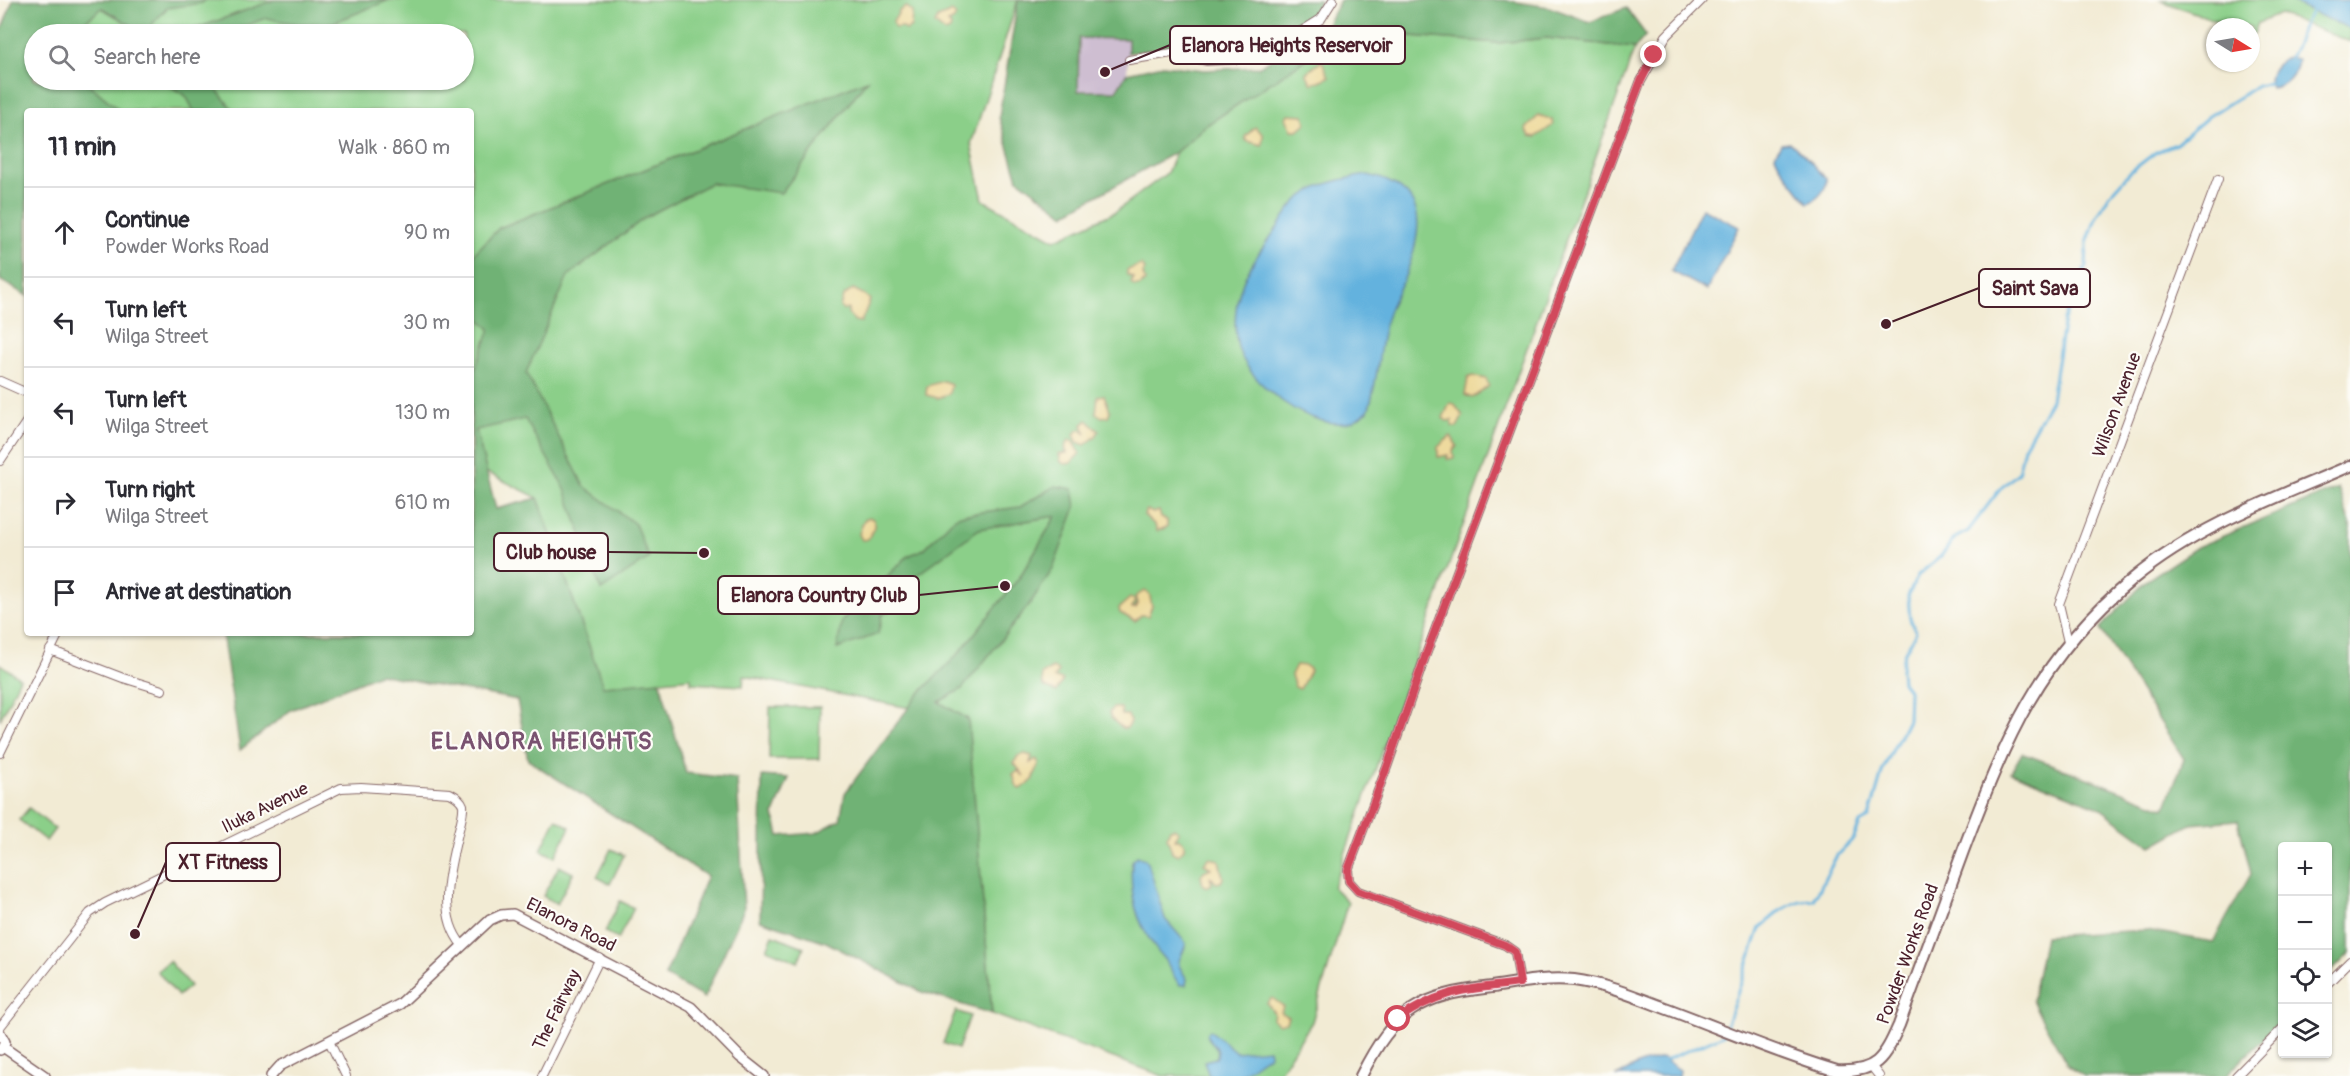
<!DOCTYPE html>
<html lang="en">
<head>
<meta charset="utf-8">
<style>
  body { margin:0; font-family:Pangolin,sans-serif; background:#f2f2f3; color:#2b2b33 }
  .controls { position:absolute; right:18px; bottom:18px; display:grid; overflow:hidden; border-radius:6px; box-shadow:0 2px 4px #0004 }
  .controls button { width:54px; height:54px; display:grid; place-items:center; padding:0; border:0; border-bottom:2px solid #e1e1e2; background:#fff; color:#2b2b33; font:30px sans-serif }
  .compass { position:absolute; left:2206px; top:18px; width:54px; height:54px; border-radius:50%; background:#fff; box-shadow:0 2px 4px #0004; rotate:101deg }
  .stop { position:absolute; width:18px; height:18px; margin:-14px; border:4px solid #d1495b; border-radius:50%; background:#fff }
  .stop.end { background:#d1495b; border-color:#fff; box-shadow:0 2px 6px #0008 }
  .list { margin:0; padding:0; list-style:none }
  h2 { display:flex; justify-content:space-between; align-items:center; height:78px; margin:0; padding:0 24px; font-size:26px }
  h2 small { font-size:20px; font-weight:400; color:#7c7c81 }
  .list li { display:grid; grid-template-columns:39px 1fr auto; gap:18px; align-items:center; box-sizing:border-box; height:90px; padding:0 24px; border-top:2px solid #e1e1e2 }
  .list b { display:block; font-size:22px; white-space:nowrap }
  .list p { margin:0; font-size:20px; white-space:nowrap; color:#7c7c81 }
  .list em { font-size:20px; font-style:normal; color:#7c7c81 }
  .icon { flex:none; width:33px; height:33px; fill:none; stroke:currentColor; stroke-width:2; stroke-linecap:round; stroke-linejoin:round }
  .map { position:relative; flex:none; width:2350px; height:1076px; overflow:hidden }
  .search { position:absolute; background:#fff; box-shadow:0 2px 4px #0004; left:24px; top:24px; width:450px; height:66px; display:flex; align-items:center; gap:15px; box-sizing:border-box; padding:0 21px; border-radius:33px; color:#7c7c81; font-size:22px }
  .panel { position:absolute; background:#fff; box-shadow:0 2px 4px #0004; left:24px; top:108px; width:450px; height:528px; border-radius:6px }
  .map>svg:first-child { display:block }
</style>
</head>
<body>
<div class="map">
<svg width="2350" height="1076" viewBox="0 0 2350 1076">
  <rect width="100%" height="100%" fill="#fdfcf7"/>
  <filter id="ink" filterUnits="userSpaceOnUse"><feTurbulence type="fractalNoise" baseFrequency=".0167" numOctaves="2"/><feDisplacementMap in="SourceGraphic" scale="12" xChannelSelector="R" yChannelSelector="G"/><feConvolveMatrix kernelMatrix="1 2 1 2 8 2 1 2 1" color-interpolation-filters="sRGB"/></filter>
  <filter id="wash" filterUnits="userSpaceOnUse"><feTurbulence type="fractalNoise" baseFrequency=".008" numOctaves="4" result="noise"/><feDisplacementMap in="SourceGraphic" scale="24" xChannelSelector="R" yChannelSelector="G"/><feGaussianBlur stdDeviation="1.35" result="paint"/><feColorMatrix in="noise" values="0 0 0 0 0 0 0 0 0 0 0 0 0 0 0 0 0 1.4 0 .05"/><feComposite in="paint" operator="in"/></filter>
  <g filter="url(#wash)">
    <rect width="100%" height="100%" fill="#f2ebd4"/>
    <polygon fill="#cebed1" points="1078,38 1129,39 1127,73 1116,91 1078,91"/>
    <g fill="#8bcf89" stroke="#6a775a" stroke-width="1.5">
      <polygon points="205,0 1018,0 971,144 983,200 1055,240 1115,212 1167,173 1176,152 1205,126 1349,31 1498,43 1547,38 1635,48 1333,887 1348,902 1312,1022 1277,1076 1163,1076 992,1014 967,719 744,676 743,686 691,683 691,678 603,687 538,498 486,472 471,482 471,111 120,111 84,80 464,80 464,34 70,34 102,8 144,33 167,7 202,3"/>
      <polygon points="2159,0 2350,0 2350,42 2280,14 2258,23 2254,34 2251,33 2251,27 2234,27"/>
      <polygon points="0,664 20,678 0,720"/>
      <polygon points="770,707 820,707 819,759 769,759"/>
      <polygon points="29,808 55,829 46,841 19,820"/>
      <polygon points="556,819 570,827 555,857 541,850"/>
      <polygon points="611,849 624,855 610,884 597,877"/>
      <polygon points="559,866 573,873 557,904 543,896"/>
      <polygon points="620,901 634,908 618,939 605,932"/>
      <polygon points="773,935 804,947 798,962 767,949"/>
      <polygon points="169,961 190,986 178,996 157,971"/>
      <polygon points="956,1011 970,1016 958,1049 943,1043"/>
    </g>
    <g fill="#70b275" stroke="#5d6850" stroke-width="1.5">
      <polygon points="13,0 205,0 202,3 167,8 144,33 102,8 70,34 34,34 34,80 84,80 120,111 27,111 27,296 0,280 0,34"/>
      <polygon points="274,0 389,0 330,24 297,24 266,18 234,30 218,29 215,34 181,34"/>
      <polygon points="1018,0 1320,0 1315,12 1255,46 1219,53 1186,46 1128,53 1128,39 1079,38 1078,91 1116,91 1127,73 1163,65 1205,70 1258,67 1326,26 1340,0 1503,0 1549,7 1590,22 1626,8 1646,35 1635,48 1547,38 1498,43 1349,31 1205,126 1176,152 1064,214 1018,179 999,117"/>
      <polygon points="160,80 209,80 234,111 194,111 186,96"/>
      <polygon points="867,80 781,193 711,183 646,217 568,276 526,373 584,486 635,524 649,558 601,590 565,489 525,419 476,430 496,509 538,498 603,686 660,681 686,773 737,779 744,909 704,998 665,976 707,876 528,760 517,700 379,674 291,710 240,750 222,633 471,633 471,380 490,329 471,311 471,257 499,228"/>
      <polygon points="1055,486 1073,489 1076,507 1053,569 1029,605 962,689 939,702 968,719 992,1014 922,992 826,942 760,920 762,776 789,778 774,814 779,836 816,833 840,820 845,793 918,695 959,653 1019,578 1056,516 979,529 917,575 903,603 882,615 878,634 837,649 842,620 908,556 924,549 951,521 960,515 1020,507"/>
      <polygon points="2338,488 2350,523 2350,953 2328,975 2328,846 2282,846 2282,1020 2226,1076 2084,1076 2067,1064 2032,1001 2045,936 2147,930 2213,942 2251,874 2238,820 2191,824 2152,846 2097,806 2011,772 2022,753 2165,808 2184,759 2100,628 2147,580 2197,547"/>
    </g>
    <g fill="#eeda9e" stroke="#9c7c64" stroke-width="1.5">
      <polygon points="906,7 912,12 911,27 906,30 902,27 895,28 893,22 900,10"/>
      <polygon points="952,12 956,16 953,21 948,23 951,26 950,30 945,32 935,24 938,18"/>
      <polygon points="1322,61 1329,77 1312,84 1306,73"/>
      <polygon points="1288,114 1304,115 1306,123 1298,130 1292,130 1286,118"/>
      <polygon points="1539,115 1552,120 1553,125 1536,137 1530,136 1526,129"/>
      <polygon points="1255,127 1263,134 1262,145 1246,141 1245,137"/>
      <polygon points="1141,265 1145,269 1143,274 1145,281 1140,286 1134,286 1131,283 1134,278 1127,275 1127,270"/>
      <polygon points="853,289 865,295 870,300 861,322 855,321 848,314 848,309 843,310 840,307 843,297"/>
      <polygon points="1472,376 1486,379 1489,386 1472,398 1465,395 1468,378"/>
      <polygon points="943,381 951,384 949,394 938,398 926,395 927,386"/>
      <polygon points="1104,395 1110,411 1108,416 1102,417 1096,413 1098,396"/>
      <polygon points="1450,403 1454,404 1463,416 1457,427 1452,426 1452,420 1447,421 1443,418"/>
      <polygon points="1087,420 1099,431 1096,436 1085,445 1077,442 1074,434 1080,429 1086,434 1082,425"/>
      <polygon points="1451,436 1457,446 1453,451 1454,458 1447,459 1448,455 1438,457 1438,447"/>
      <polygon points="1069,440 1074,442 1080,453 1071,463 1065,464 1061,462 1059,454 1067,453 1065,448"/>
      <polygon points="1147,510 1153,513 1159,511 1161,518 1167,520 1167,527 1157,531 1155,525 1144,515"/>
      <polygon points="869,517 874,520 874,527 868,539 862,540 859,534 864,520"/>
      <polygon points="1144,591 1149,593 1152,606 1148,616 1141,615 1135,621 1120,613 1119,608 1130,598 1135,600 1132,608 1135,608 1138,602 1135,597"/>
      <polygon points="1296,665 1306,666 1310,670 1300,689 1295,687 1291,675"/>
      <polygon points="1053,668 1059,672 1054,678 1063,680 1056,692 1043,686 1042,674"/>
      <polygon points="1113,708 1121,708 1122,715 1128,715 1130,722 1127,728 1122,728 1111,718 1109,713"/>
      <polygon points="1025,754 1032,756 1030,763 1036,759 1039,763 1033,780 1021,789 1017,787 1013,774 1018,771 1024,776 1014,763 1018,756"/>
      <polygon points="1174,828 1179,832 1175,839 1179,839 1184,843 1184,849 1178,855 1172,852 1167,837 1170,829"/>
      <polygon points="1209,858 1219,860 1223,878 1221,882 1216,883 1210,876 1212,884 1207,887 1203,885 1201,876 1204,871 1211,868 1204,864"/>
      <polygon points="1272,998 1283,1006 1281,1013 1288,1017 1286,1022 1279,1024 1273,1019 1274,1013 1267,1003"/>
    </g>
    <g fill="#63b2de" stroke="#566884" stroke-width="1.5">
      <polygon points="2288,0 2350,0 2350,30"/>
      <path d="M 2288,57 L 2298,59 C 2298,73 2285,87 2271,88 C 2265,73 2275,64 2288,57 Z"/>
      <path d="M 1790,143 C 1804,151 1813,167 1826,178 C 1828,189 1818,199 1808,203 L 1780,166 L 1775,155 L 1781,144 Z"/>
      <path d="M 1368,175 C 1427,188 1425,225 1406,274 C 1401,288 1391,301 1387,316 C 1378,347 1379,379 1368,411 C 1363,414 1358,419 1353,421 C 1314,435 1243,381 1237,343 C 1229,297 1248,266 1275,231 C 1281,222 1286,213 1293,205 C 1310,185 1343,178 1368,175 Z"/>
      <polygon points="1702,208 1739,227 1707,290 1671,271"/>
      <path d="M 1137,856 L 1145,859 L 1148,863 L 1165,919 L 1186,943 C 1181,964 1172,957 1187,979 L 1186,985 L 1180,985 C 1174,979 1173,972 1168,965 C 1164,958 1158,953 1154,946 C 1136,921 1129,892 1132,861 Z"/>
      <path d="M 1210,1030 L 1236,1052 L 1269,1049 L 1270,1054 L 1239,1076 L 1209,1076 L 1204,1061 L 1216,1058 C 1222,1048 1211,1043 1206,1035 Z"/>
      <polygon points="1662,1058 1680,1070 1679,1076 1616,1076 1642,1063"/>
    </g>
    <g fill="none" stroke-linecap="round" stroke-linejoin="round">
      <g stroke="#63b2de" stroke-width="3">
        <path d="M 2290,57 C 2300,42 2301,25 2312,11"/>
        <polyline points="1666,1060 1723,1035 1760,928 1781,910 1799,901 1814,900 1837,855 1854,838 1860,823 1869,818 1883,769 1908,720 1909,691 1902,682 1901,669 1904,654 1916,632 1910,619 1908,596 1918,575 1940,557 1955,538 1968,531 2001,488 2018,473 2024,447 2051,400 2064,319 2086,266 2087,243 2096,218 2109,196 2130,172 2156,152 2176,144 2209,116 2257,86 2269,83"/>
      </g>
    </g>
  </g>
  <g filter="url(#ink)">
    <g fill="none" stroke-linecap="round" stroke-linejoin="round">
      <defs>
        <g id="minor">
          <polyline points="1129,60 1172,53 1206,61 1258,58 1321,19 1333,0"/>
          <polyline points="0,381 27,393"/>
          <polyline points="0,461 27,421"/>
          <polyline points="2068,642 2059,604 2218,179"/>
          <polyline points="50,650 123,678 162,690"/>
          <polyline points="0,753 59,633"/>
          <polyline points="1520,983 1515,952 1505,945 1358,891 1349,881 1348,870 1387,767 1425,657 1640,83 1666,36 1702,0"/>
          <polyline points="2328,983 2350,961"/>
          <path d="M 0,1027 L 90,913 L 105,903 L 341,788 L 361,787 L 450,793 C 456,796 461,799 463,805 C 464,813 460,825 458,833 C 450,868 436,914 462,945"/>
          <polyline points="329,1041 346,1076"/>
          <polyline points="1872,1067 1879,1076"/>
          <polyline points="542,1076 600,958"/>
          <polyline points="2236,1076 2282,1029"/>
        </g>
        <g id="tertiary">
          <polyline points="0,1033 5,1042 0,1050"/>
          <polyline points="3,1047 45,1076"/>
          <polyline points="271,1076 280,1066 400,1004 490,920 501,915 513,914 691,1007 740,1057 764,1076"/>
        </g>
        <path id="secondary" d="M 1361,1076 C 1394,1010 1420,995 1492,987 C 1519,983 1546,977 1574,980 C 1605,984 1636,997 1665,1008 C 1722,1029 1779,1054 1837,1071 C 1876,1073 1884,1059 1899,1025 C 1920,967 1942,909 1963,851 C 2005,740 2039,656 2134,578 C 2197,526 2275,498 2350,466"/>
      </defs>
      <use href="#minor" stroke="#856666" stroke-width="10"/>
      <use href="#tertiary" stroke="#856666" stroke-width="12"/>
      <use href="#secondary" stroke="#856666" stroke-width="14"/>
      <use href="#minor" stroke="#fff" stroke-width="8"/>
      <use href="#tertiary" stroke="#fff" stroke-width="9"/>
      <use href="#secondary" stroke="#fff" stroke-width="10"/>
    </g>
  </g>
  <g fill="none" stroke-linecap="round" stroke-linejoin="round" filter="url(#ink)">
    <path stroke="#d1495b" stroke-width="8" d="M 1398,1019 C 1443,988 1468,990 1520,983 L 1515,952 L 1505,945 L 1358,891 L 1349,881 L 1348,870 L 1387,767 L 1425,657 L 1640,83 L 1654,55"/>
  </g>
  <g text-anchor="middle" dominant-baseline="central" stroke-width="4.5" stroke-linejoin="round" paint-order="stroke">
    <g font-size="18" fill="#4a1f2b" stroke="#fdfcf7">
      <text transform="translate(2117 405) rotate(-70)">Wilson Avenue</text>
      <text transform="translate(265 808) rotate(-26)">Iluka Avenue</text>
      <text transform="translate(571 925) rotate(27)">Elanora Road</text>
      <text transform="translate(1908 954) rotate(-70)">Powder Works Road</text>
      <text transform="translate(557 1010) rotate(-64)">The Fairway</text>
    </g>
    <g font-size="24" font-weight="bold" letter-spacing="1.5" fill="#795270" stroke="#fdfcf7">
      <text x="542" y="741">ELANORA HEIGHTS</text>
    </g>
  </g>
  <path fill="none" stroke="#4a1f2b" stroke-width="2" d="M1105 72L1170 45M1886 324L1979 288M704 553L608 552M1005 586L919 595M135 934L166 862"/>
  <g fill="#4a1f2b" stroke="#fdfcf7" stroke-width="2">
    <circle cx="1105" cy="72" r="6"/>
    <circle cx="1886" cy="324" r="6"/>
    <circle cx="704" cy="553" r="6"/>
    <circle cx="1005" cy="586" r="6"/>
    <circle cx="135" cy="934" r="6"/>
  </g>
  <g fill="#fdfcf7" stroke="#4a1f2b" stroke-width="2">
    <rect x="1170" y="26" width="235" height="38" rx="6"/>
    <rect x="1979" y="269" width="111" height="38" rx="6"/>
    <rect x="494" y="533" width="114" height="38" rx="6"/>
    <rect x="718" y="576" width="201" height="38" rx="6"/>
    <rect x="166" y="843" width="114" height="38" rx="6"/>
  </g>
  <g font-size="20" text-anchor="middle" font-weight="bold" fill="#4a1f2b">
    <text x="1287" y="52">Elanora Heights Reservoir</text>
    <text x="2035" y="295">Saint Sava</text>
    <text x="551" y="559">Club house</text>
    <text x="819" y="602">Elanora Country Club</text>
    <text x="223" y="869">XT Fitness</text>
  </g>
</svg>
<div class="controls">
<button>+</button>
<button>−</button>
<button><svg class="icon" aria-label="locate" viewBox="0 0 24 24"><circle cx="12" cy="12" r="6"/><path d="M12 2v4M12 18v4M2 12h4M18 12h4"/></svg></button>
<button><svg class="icon" aria-label="layers" viewBox="0 0 24 24"><path d="M12 4l9 5-9 5-9-5zM3 14l9 5 9-5"/></svg></button>
</div>
<svg class="compass" viewBox="-18 -18 36 36"><path d="M0-13l5 13h-10z" fill="#e53935"/><path d="M0 13l5-13h-10z" fill="#7c7c81"/></svg>
<div class="stop" style="left:1398px;top:1019px"></div>
<div class="stop end" style="left:1654px;top:55px"></div>
<div class="search"><svg class="icon" aria-label="search" viewBox="0 0 24 24"><circle cx="10" cy="10" r="6"/><path d="M15 15l6 6"/></svg>Search here</div>
<section class="panel">
<h2>11 min<small>Walk · 860 m</small></h2>
<ul class="list">
<li><svg class="icon" aria-label="ahead" viewBox="0 0 24 24"><path d="M12 20V5M6 11l6-6 6 6"/></svg><div><b>Continue</b><p>Powder Works Road</p></div><em>90 m</em></li>
<li><svg class="icon" aria-label="left" viewBox="0 0 24 24"><path d="M17 20v-9H6M10 6l-5 5 5 5"/></svg><div><b>Turn left</b><p>Wilga Street</p></div><em>30 m</em></li>
<li><svg class="icon" aria-label="left" viewBox="0 0 24 24"><path d="M17 20v-9H6M10 6l-5 5 5 5"/></svg><div><b>Turn left</b><p>Wilga Street</p></div><em>130 m</em></li>
<li><svg class="icon" aria-label="right" viewBox="0 0 24 24"><path d="M7 20v-9h11M14 6l5 5-5 5"/></svg><div><b>Turn right</b><p>Wilga Street</p></div><em>610 m</em></li>
<li><svg class="icon" aria-label="arrive" viewBox="0 0 24 24"><path d="M6 21V4h12l-3 4 3 4H6"/></svg><div><b>Arrive at destination</b></div></li>
</ul>
</section>
</div>
</body>
</html>
